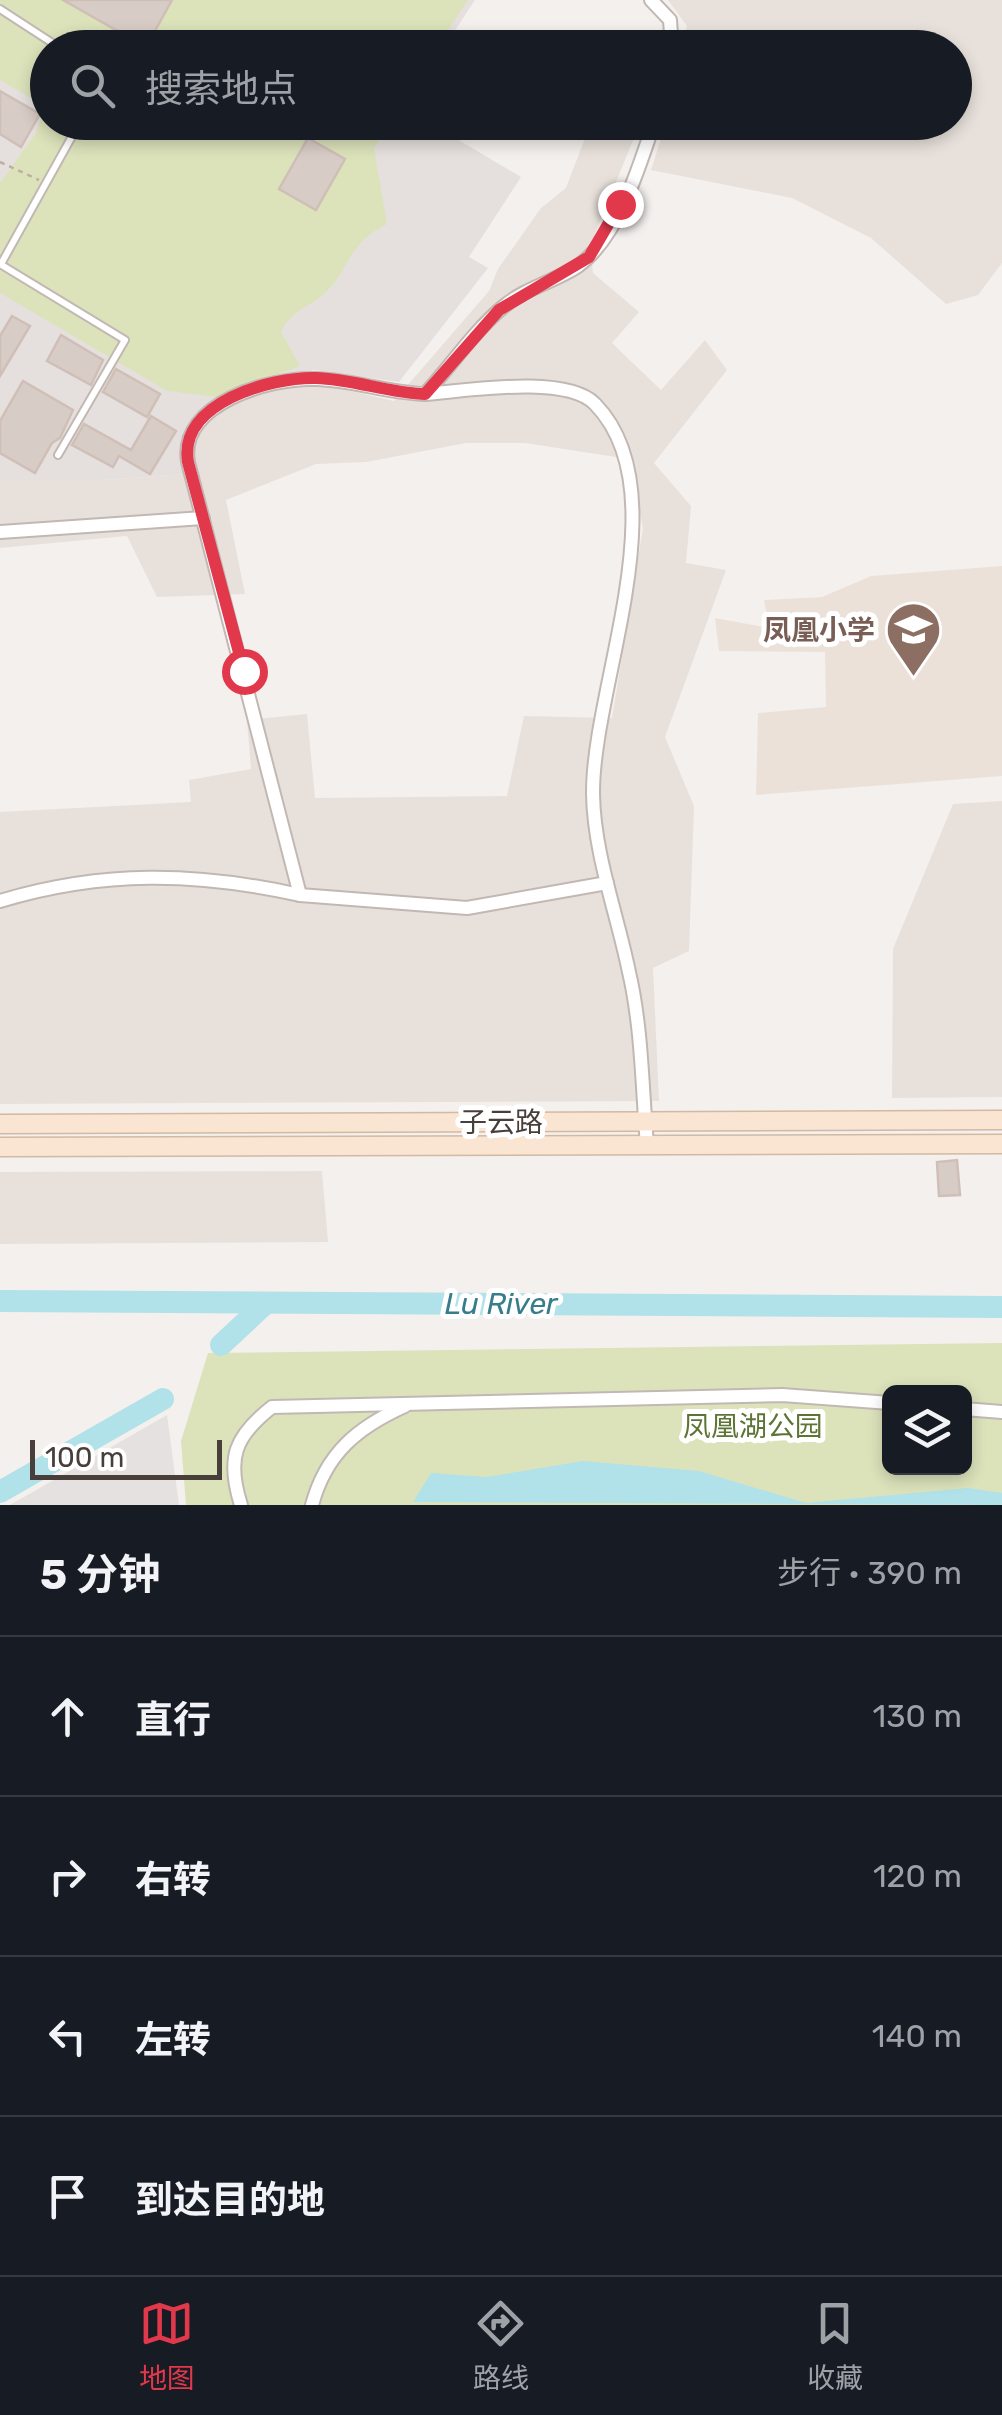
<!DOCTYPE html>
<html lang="zh">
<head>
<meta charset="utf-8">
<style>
  body { margin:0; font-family:Rubik,"Noto Sans SC",sans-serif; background:#20242c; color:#f1f3f6 }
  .controls { position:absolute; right:30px; bottom:30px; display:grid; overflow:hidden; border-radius:15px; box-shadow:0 5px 15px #0003 }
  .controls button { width:90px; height:90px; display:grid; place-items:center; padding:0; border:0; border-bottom:2px solid #363941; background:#171b24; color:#f1f3f6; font:50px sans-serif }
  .scale { position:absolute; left:30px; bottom:25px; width:192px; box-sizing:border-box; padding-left:10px; border:5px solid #483f3b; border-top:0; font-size:28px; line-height:35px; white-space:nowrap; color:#483f3b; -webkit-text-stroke:8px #fff; paint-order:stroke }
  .stop { position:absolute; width:30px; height:30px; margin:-22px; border:8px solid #e1384b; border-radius:50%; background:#fff }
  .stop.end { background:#e1384b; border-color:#fff; box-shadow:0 2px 10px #0008 }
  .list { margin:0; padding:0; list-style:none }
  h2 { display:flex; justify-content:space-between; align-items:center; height:130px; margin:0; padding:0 40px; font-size:42px }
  h2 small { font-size:32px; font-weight:400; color:#9ea1a6 }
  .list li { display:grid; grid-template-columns:65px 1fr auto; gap:30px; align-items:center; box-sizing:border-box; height:160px; padding:0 40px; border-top:2px solid #363941 }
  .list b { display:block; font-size:38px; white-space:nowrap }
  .list em { font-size:32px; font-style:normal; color:#9ea1a6 }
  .icon { flex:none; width:55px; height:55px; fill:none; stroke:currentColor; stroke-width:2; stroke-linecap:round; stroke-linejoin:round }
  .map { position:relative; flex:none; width:1002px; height:1505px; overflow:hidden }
  .search { position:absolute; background:#171b24; box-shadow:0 5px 15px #0003; left:30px; right:30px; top:30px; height:110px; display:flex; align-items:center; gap:25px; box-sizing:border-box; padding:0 35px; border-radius:55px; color:#9ea1a6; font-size:38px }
  .sheet { height:770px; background:#171b24 }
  nav { display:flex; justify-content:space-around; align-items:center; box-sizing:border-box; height:140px; border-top:2px solid #363941; background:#171b24; font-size:28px; color:#9ea1a6 }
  nav a { display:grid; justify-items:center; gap:5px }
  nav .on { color:#e1384b }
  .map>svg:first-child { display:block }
</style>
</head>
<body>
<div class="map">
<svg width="1002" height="1505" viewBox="0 0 1002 1505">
  <rect width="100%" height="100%" fill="#f4f0ed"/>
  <g fill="#e8e1db">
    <polygon points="668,0 1002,0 1002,263 978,295 946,304 871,238 792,198 651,170 666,123 954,122 954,48 682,47 687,26"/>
    <polygon points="586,123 640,123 590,246 593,273 639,312 612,343 661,390 705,340 727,370 654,463 691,506 686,563 726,570 665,737 694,806 689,951 653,968 659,1101 0,1104 0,812 191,802 189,780 251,769 247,720 307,714 315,798 507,796 524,716 612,718 643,528 629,459 525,443 466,443 366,462 316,464 226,500 245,594 157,597 127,536 0,548 0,480 104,480 185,474 192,442 209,417 256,394 316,383 394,401 489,291 498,269 541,208 566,188 590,125"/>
    <polygon points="1002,801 1002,1097 892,1098 893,949 953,804"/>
    <polygon points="322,1171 328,1242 0,1244 0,1172"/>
  </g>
  <polygon fill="#e5e0de" points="0,0 475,0 444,47 48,48 48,122 430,123 521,177 469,257 488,268 399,382 314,370 250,387 204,410 191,423 183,434 186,474 104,480 0,480"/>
  <polygon fill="#ece1d9" points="1002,566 1002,776 756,795 758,713 826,707 825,652 719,651 715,618 769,628 764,600 822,597 871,576"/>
  <g fill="#dce3bb" fill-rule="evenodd">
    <path d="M 0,0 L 468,0 L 437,47 L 48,48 L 48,122 L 390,123 L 374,148 L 387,224 C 345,245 351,270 323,295 C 306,309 291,311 281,332 L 300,366 L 216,397 L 167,391 L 0,293 L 0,183 L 36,133 L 45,106 L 0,80 Z"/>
    <path d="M 1002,1343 L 1002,1505 L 186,1505 L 181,1441 L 208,1353 ZM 890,1392 L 964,1392 L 964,1468 L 890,1468 Z"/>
  </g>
  <polygon fill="#e4e1e0" points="167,1415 179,1505 10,1505"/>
  <polygon fill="#b1e1e9" points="583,1461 699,1471 806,1503 968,1488 1002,1493 1002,1505 413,1502 431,1473 487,1477"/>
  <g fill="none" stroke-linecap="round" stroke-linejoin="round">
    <g stroke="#b1e1e9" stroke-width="22">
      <polyline points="0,1301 1002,1307"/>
      <polyline points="221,1345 266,1303"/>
      <polyline points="0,1492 163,1399"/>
    </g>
  </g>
  <g fill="#d8ccc6" stroke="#cfbfb7" stroke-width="2.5">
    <polygon points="63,0 172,0 146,47"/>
    <polygon points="0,91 40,114 21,147 0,134"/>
    <polygon points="308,138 345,159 316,210 279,189"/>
    <polygon points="12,316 30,326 0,376 0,336"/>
    <polygon points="61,335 103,360 91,385 47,361"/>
    <polygon points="116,369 160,394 147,417 103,392"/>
    <polygon points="23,381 73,410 60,438 52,443 35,473 0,453 0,421"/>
    <polygon points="151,416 176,431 150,474 119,456 113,467 72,445 84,424 131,450"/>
    <polygon points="957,1160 960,1195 939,1196 937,1162"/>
  </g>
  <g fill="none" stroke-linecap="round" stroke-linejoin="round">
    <defs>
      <g id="service">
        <polyline points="0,9 60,48"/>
        <polyline points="0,264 125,340 58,455"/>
        <polyline points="1,264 80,122"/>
      </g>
      <g id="minor">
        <polyline points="651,0 670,20 672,48"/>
        <path d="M 425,394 C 388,393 353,380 316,379 C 270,377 178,404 188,462 L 300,895 L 467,908 L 607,883"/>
        <polyline points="0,532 203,518"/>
        <path d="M 0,901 C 103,870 196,872 300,895"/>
        <path d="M 647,1145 C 642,1087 642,1028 629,972 C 617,913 594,854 593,794 C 592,686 681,492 595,404 C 566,374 465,391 425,394 C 451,366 473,332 503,307 C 525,288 554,282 578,266 C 618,237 639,168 654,122"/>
        <polyline points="964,1409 1002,1412"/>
        <path d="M 241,1505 C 226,1458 235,1436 272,1407 L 782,1395 L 890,1403"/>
        <path d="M 312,1505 C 326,1453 358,1427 405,1406"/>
      </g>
      <g id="secondary">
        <polyline points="0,1124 1002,1120"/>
        <polyline points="0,1147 1002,1144"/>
      </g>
    </defs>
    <use href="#service" stroke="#c2b8b3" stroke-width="10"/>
    <use href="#minor" stroke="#c2b8b3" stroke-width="16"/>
    <use href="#secondary" stroke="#d1b9a4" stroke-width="21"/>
    <polyline stroke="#bfaea3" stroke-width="2.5" stroke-dasharray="5 5" stroke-linecap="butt" points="0,162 39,180"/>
    <use href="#service" stroke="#fff" stroke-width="6"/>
    <use href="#minor" stroke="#fff" stroke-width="12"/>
    <use href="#secondary" stroke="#f9e5d2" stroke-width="18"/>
  </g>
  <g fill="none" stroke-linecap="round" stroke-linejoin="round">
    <path stroke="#e1384b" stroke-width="12" d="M 244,671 L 188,462 C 178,403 270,377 316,378 C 353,379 388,393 425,394 L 499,310 L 589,257 L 620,204"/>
  </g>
  <defs>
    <symbol id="school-pin" viewBox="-11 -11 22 30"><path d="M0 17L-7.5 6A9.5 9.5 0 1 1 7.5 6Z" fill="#8d6e63" stroke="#fff"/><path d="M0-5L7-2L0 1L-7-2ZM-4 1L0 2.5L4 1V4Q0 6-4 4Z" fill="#fff"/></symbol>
  </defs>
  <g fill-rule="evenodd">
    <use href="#school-pin" x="882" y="598" width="63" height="86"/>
  </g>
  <g text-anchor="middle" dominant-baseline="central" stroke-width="10" stroke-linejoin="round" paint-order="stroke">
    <g font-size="28" font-weight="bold" fill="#785e54" stroke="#fff" text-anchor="end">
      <text x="875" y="630">凤凰小学</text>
    </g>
    <g font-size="28" fill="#483f3b" stroke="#fff">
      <text x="501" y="1122">子云路</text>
    </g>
    <g font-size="28" fill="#5d7434" stroke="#fff">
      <text x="753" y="1426">凤凰湖公园</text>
    </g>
    <g font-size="30" font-style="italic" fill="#377d8a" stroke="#fff">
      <text x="501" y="1304">Lu River</text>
    </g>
  </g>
</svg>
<div class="controls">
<button><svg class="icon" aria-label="layers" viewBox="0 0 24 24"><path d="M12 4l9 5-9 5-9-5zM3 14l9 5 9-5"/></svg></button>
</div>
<div class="scale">100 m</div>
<div class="stop" style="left:244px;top:671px"></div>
<div class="stop end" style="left:620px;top:204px"></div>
<div class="search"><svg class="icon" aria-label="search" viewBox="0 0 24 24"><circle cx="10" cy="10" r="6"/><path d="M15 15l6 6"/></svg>搜索地点</div>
</div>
<section class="sheet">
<h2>5 分钟<small>步行 · 390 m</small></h2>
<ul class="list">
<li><svg class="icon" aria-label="ahead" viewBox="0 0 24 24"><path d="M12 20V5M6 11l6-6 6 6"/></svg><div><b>直行</b></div><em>130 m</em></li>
<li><svg class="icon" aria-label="right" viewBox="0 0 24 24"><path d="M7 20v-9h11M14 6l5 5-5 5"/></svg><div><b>右转</b></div><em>120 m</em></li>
<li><svg class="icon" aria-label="left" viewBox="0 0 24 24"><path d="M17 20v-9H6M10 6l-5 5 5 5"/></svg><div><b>左转</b></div><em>140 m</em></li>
<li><svg class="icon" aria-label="arrive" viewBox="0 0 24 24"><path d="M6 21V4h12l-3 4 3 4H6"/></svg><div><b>到达目的地</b></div></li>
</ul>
</section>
<nav>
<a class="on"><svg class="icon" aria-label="map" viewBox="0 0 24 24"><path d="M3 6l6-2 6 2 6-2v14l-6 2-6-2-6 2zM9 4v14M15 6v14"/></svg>地图</a>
<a><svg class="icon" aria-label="directions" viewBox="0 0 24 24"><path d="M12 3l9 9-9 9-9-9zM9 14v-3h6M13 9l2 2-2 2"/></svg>路线</a>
<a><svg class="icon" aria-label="saved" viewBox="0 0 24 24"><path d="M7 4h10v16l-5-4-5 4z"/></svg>收藏</a>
</nav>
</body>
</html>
